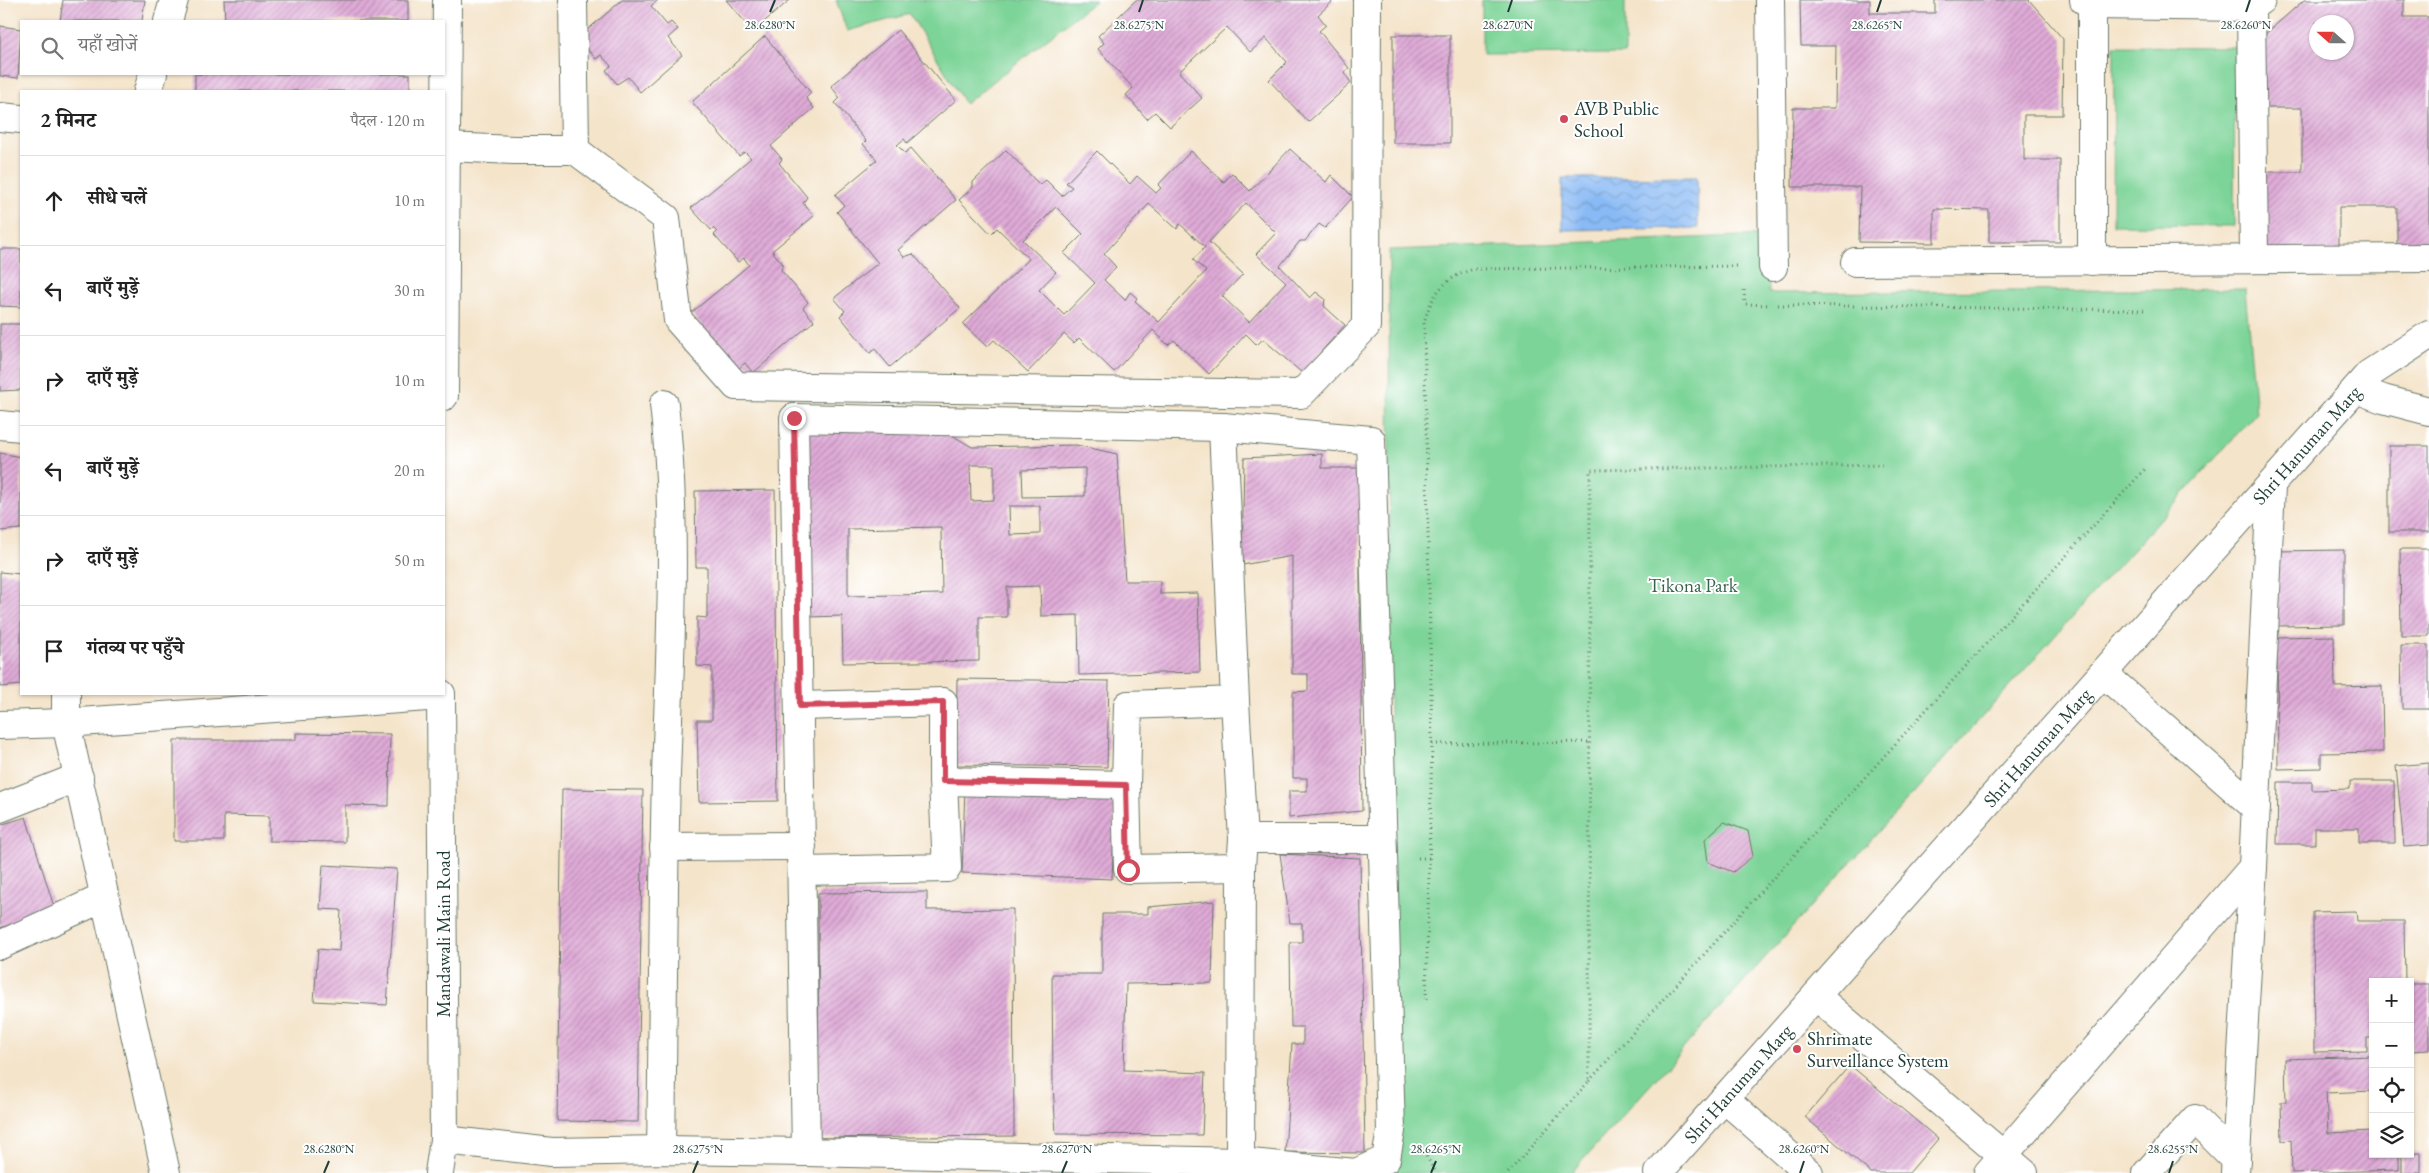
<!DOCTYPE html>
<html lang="hi">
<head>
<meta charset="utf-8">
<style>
  body { margin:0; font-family:"EB Garamond","Noto Serif Devanagari",serif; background:#f2f2f2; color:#222 }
  .controls { position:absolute; right:15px; bottom:15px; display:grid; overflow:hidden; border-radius:0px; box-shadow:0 1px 4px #0004 }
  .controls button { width:45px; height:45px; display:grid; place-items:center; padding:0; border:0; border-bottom:1px solid #e0e0e0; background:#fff; color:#222; font:25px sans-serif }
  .compass { position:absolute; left:2309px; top:15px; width:45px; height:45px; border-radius:50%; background:#fff; box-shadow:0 1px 4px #0004; rotate:291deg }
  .stop { position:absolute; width:15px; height:15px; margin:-11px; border:4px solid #d1495b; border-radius:50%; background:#fff }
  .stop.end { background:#d1495b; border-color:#fff; box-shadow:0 1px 5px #0008 }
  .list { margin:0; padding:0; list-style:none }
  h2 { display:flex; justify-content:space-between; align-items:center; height:65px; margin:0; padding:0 20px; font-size:21px }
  h2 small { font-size:16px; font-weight:400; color:#767676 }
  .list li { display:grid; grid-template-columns:32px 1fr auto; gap:15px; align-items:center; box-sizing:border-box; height:90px; padding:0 20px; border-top:1px solid #e0e0e0 }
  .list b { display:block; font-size:19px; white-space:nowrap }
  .list em { font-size:16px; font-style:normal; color:#767676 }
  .icon { flex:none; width:28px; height:28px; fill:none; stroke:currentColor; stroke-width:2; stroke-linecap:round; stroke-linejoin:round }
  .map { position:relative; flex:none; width:2429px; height:1173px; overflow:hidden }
  .search { position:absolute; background:#fff; box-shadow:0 1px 4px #0004; left:20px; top:20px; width:425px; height:55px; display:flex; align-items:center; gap:12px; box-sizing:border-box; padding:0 18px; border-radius:0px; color:#767676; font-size:19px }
  .panel { position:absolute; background:#fff; box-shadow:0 1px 4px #0004; left:20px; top:90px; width:425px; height:605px; border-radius:0px }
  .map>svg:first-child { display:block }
</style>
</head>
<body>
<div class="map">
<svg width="2429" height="1173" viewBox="0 0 2429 1173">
  <defs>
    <pattern id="water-waves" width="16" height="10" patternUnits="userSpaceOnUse" patternTransform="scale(1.25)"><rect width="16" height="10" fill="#89baf5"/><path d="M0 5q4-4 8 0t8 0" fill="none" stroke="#6f98c7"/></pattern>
    <pattern id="building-hatch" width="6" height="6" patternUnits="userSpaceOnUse" patternTransform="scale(1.25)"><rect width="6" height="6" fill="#e0abd8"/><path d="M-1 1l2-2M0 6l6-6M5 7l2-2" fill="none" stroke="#b58cb0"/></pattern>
  </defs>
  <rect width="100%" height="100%" fill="#fff"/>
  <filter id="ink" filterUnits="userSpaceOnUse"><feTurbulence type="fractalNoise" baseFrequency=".02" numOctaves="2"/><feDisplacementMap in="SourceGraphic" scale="10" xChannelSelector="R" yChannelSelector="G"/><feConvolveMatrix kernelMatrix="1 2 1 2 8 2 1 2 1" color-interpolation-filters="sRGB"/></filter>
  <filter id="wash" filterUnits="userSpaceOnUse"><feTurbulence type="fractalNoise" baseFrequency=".0096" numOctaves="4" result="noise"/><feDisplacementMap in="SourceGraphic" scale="20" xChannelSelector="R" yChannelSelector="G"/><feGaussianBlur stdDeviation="1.12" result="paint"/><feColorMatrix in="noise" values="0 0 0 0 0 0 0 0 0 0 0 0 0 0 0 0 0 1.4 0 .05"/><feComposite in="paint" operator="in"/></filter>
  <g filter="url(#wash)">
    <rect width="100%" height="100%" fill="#f4e4ca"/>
    <g fill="#7dd498" stroke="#4e8866">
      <polygon points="836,0 1096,0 965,104 910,14 847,31"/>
      <polygon points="1482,0 1625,0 1625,54 1482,55"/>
      <polygon points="2114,46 2235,47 2234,226 2113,225"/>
      <polygon points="1767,235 1769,293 2245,289 2256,413 1571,1173 1391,1173 1389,250"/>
    </g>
    <polygon fill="url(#water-waves)" stroke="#547c94" points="1697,177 1698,228 1562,230 1562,178"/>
    <g id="blocks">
      <g fill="url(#building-hatch)" fill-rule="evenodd">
        <polygon points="63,0 145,0 142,21 60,21"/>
        <polygon points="224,0 408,0 408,21 225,21"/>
        <polygon points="622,0 658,0 651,6 667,25 671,22 678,29 668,38 682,55 640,92 628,77 617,84 606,70 611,66 601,55 596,59 578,38"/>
        <polygon points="726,0 790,0 753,31"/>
        <polygon points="1136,0 1334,0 1318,15 1326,25 1319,31 1349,68 1344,72 1351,83 1308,122 1269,80 1287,62 1266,38 1250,52 1227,27 1179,72 1202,98 1170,127 1155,112 1147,119 1126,95 1133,88 1098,49 1104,43 1098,36"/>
        <polygon points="1800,0 1870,0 1870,13 1935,13 1935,0 2029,0 2063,39 2062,115 2024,115 2024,160 2060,160 2060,242 1989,242 1989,210 1934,209 1934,243 1859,242 1860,187 1792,187 1793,108 1835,108 1836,46 1801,46"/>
        <path d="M 2304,0 L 2404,0 L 2404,17 L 2429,17 L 2429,249 L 2397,249 L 2397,207 L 2339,207 L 2339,251 L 2264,252 L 2262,172 L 2302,172 L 2302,108 L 2262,108 L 2262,37 ZM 2316,22 L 2346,22 L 2346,52 L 2316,52 Z"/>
        <polygon points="0,26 21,29 18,78 0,76"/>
        <polygon points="898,30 956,100 907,143 904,139 897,145 905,153 911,148 956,200 898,250 904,257 913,254 960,308 890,367 875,349 870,353 840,316 845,311 834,298 878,263 837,212 844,205 835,195 877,160 863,144 866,141 835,103 840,98 831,86"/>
        <rect x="1393" y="35" width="57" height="108"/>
        <polygon points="765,36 811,93 806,98 814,108 771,146 782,159 779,163 807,197 803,203 814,216 772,251 783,264 781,270 808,302 803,308 814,321 753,373 745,363 738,369 691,313 749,265 744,258 738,262 714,235 717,232 713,228 711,230 691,208 751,158 745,152 739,156 692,102"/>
        <rect x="195" y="74" width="215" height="17"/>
        <path d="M 1290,149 L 1326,182 L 1331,175 L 1353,197 L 1325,228 L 1319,224 L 1305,241 L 1300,241 L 1280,266 L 1310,298 L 1316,292 L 1325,299 L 1324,306 L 1345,325 L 1302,373 L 1263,339 L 1257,345 L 1246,334 L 1209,374 L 1174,340 L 1168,345 L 1153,330 L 1114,372 L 1079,338 L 1074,343 L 1064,334 L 1028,372 L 994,340 L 987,347 L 963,324 L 1029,259 L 997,228 L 991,234 L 959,200 L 973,187 L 973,182 L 1006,150 L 1040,185 L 1046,180 L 1062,196 L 1072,187 L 1066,183 L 1097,151 L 1130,184 L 1137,176 L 1156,193 L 1161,188 L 1158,185 L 1191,151 L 1224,182 L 1232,173 L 1250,191 ZM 1246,203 L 1276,233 L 1256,254 L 1286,282 L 1249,322 L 1222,296 L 1243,274 L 1209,242 ZM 1149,204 L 1177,229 L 1180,224 L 1205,247 L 1193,260 L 1206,271 L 1159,322 L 1135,301 L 1137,298 L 1130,292 L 1125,300 L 1104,280 L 1116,267 L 1104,254 ZM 1056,207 L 1083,234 L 1064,253 L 1095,283 L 1064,315 L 1039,290 L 1056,272 L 1023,240 Z"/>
        <polygon points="0,249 21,249 21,307 0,306"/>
        <polygon points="0,324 21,324 21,390 0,391"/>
        <path d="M 805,425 L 950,434 L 972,447 L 1076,445 L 1117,454 L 1125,581 L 1160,581 L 1160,594 L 1198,593 L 1200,672 L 1079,675 L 1078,615 L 1041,616 L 1040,586 L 1007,587 L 1007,617 L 979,617 L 979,661 L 843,663 L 842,616 L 808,617 ZM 970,465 L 994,465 L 994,500 L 971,501 ZM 1085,468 L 1085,496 L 1023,497 L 1022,470 ZM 1009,506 L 1040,506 L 1040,534 L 1010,535 ZM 941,527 L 942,594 L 848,596 L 848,529 Z"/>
        <rect x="2389" y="446" width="40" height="86"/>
        <polygon points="0,453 21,457 21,529 0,531"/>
        <polygon points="1322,454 1322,468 1359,468 1362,811 1289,818 1289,791 1307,791 1307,778 1293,778 1293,692 1308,691 1308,674 1292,674 1292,556 1242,565 1244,458"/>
        <polygon points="775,490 778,801 699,802 697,720 712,720 712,667 697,666 697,617 707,618 707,567 696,567 695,491"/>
        <polygon points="2400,549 2429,549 2429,636 2401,636"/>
        <polygon points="2344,550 2344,625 2276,626 2275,551"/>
        <polygon points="0,572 21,574 21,685 0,687"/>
        <polygon points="2334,636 2335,687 2382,686 2383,752 2321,753 2321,768 2278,769 2277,637"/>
        <polygon points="2401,645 2429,645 2429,709 2402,709"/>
        <polygon points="957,679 1109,681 1107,767 956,765"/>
        <polygon points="296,733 390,734 389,806 345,805 345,842 269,841 269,816 224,815 224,841 174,841 174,740 296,740"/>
        <polygon points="2429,763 2429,845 2404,847 2396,766"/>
        <polygon points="2350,781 2394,781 2395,843 2359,843 2359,828 2315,828 2315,844 2277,844 2278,782 2312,782 2312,790 2350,789"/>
        <polygon points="965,788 1115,794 1112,879 962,873"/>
        <polygon points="562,789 643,790 638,1122 557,1121"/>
        <polygon points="26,817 55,910 0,928 0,825"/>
        <polygon points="1724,822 1748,831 1753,856 1733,872 1708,862 1705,839"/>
        <polygon points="1280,854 1360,858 1365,1153 1285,1152 1292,1044 1303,1044 1303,1027 1291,1027 1290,942 1302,942 1302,923 1290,923"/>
        <polygon points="323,865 397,869 387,1005 314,1001 318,949 339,951 341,910 320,909"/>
        <polygon points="927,892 927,910 1013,909 1014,1136 819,1138 818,893"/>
        <polygon points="1214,901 1212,983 1126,984 1124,1070 1205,1073 1202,1135 1056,1134 1053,1085 1052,974 1102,974 1102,914 1148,914 1148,907"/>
        <polygon points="2356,911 2357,921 2404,921 2405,982 2373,982 2373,1038 2367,1038 2367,1051 2314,1052 2313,912"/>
        <polygon points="2410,984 2429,984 2429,1050 2411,1051"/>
        <polygon points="2373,1056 2373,1091 2326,1093 2328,1133 2373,1131 2373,1154 2399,1154 2399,1170 2292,1173 2291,1140 2282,1141 2281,1102 2286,1102 2285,1059"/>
        <polygon points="1850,1065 1938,1139 1909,1173 1871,1173 1805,1117"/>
        <polygon points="2421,1153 2421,1173 2402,1173 2402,1154"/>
      </g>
    </g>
  </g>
  <g filter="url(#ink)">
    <use href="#blocks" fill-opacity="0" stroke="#6a7768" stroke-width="1"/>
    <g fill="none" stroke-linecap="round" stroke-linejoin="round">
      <defs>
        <g id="minor">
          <polyline points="573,0 575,150"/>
          <polyline points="1770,0 1773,267"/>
          <polyline points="2084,0 2092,5 2251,7 2261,0"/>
          <polyline points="2092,5 2092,261"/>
          <polyline points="2251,7 2254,258"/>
          <polyline points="168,21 174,0"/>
          <polyline points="148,91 153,74"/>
          <polyline points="0,117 21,119"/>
          <polyline points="446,147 514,150 575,150 666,218 678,320 736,386 1301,394 1366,326 1367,0"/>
          <polyline points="1855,262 2429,258"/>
          <polyline points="2356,389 2383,399 2429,411"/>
          <polyline points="444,396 447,0"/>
          <polyline points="0,425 21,427"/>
          <polyline points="1223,427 1235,701 1243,839 1241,867 1240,1162"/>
          <polyline points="2104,674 2256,808"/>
          <polyline points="66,694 66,723 166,1173"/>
          <polyline points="1235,701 1128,705 1126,785 1128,869 1241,867"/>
          <polyline points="800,706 943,702 943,781 947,868 803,871"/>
          <polyline points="0,725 66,723 441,696"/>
          <polyline points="943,781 1126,785"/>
          <polyline points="0,808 79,777"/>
          <polyline points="1243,839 1382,839"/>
          <polyline points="664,847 802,846"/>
          <polyline points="0,945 105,897"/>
          <polyline points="1816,996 2024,1173"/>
          <polyline points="1725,1099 1809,1173"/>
          <polyline points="444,1140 552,1152 661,1150 806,1152 1240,1162 1356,1173 1386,1159 1391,1131 1371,440 1223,427 794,418 806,1152"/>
          <path d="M 661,1150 C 663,1025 663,900 666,775 C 670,652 678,527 664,404"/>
          <polyline points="439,1173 444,1140 441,694"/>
          <path id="s1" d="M 1658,1173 L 2369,374 L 2429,335"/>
          <polyline points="1988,1173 2253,867"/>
          <polyline points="2147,1173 2195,1119 2236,1160"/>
          <polyline points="2235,1173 2253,867 2271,486"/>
        </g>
      </defs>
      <use href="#minor" stroke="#6a7768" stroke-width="30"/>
      <g stroke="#6a7768" stroke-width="3" stroke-dasharray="1 4" stroke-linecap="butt">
        <polyline points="1744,290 1745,304 1769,305"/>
        <polyline points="1778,305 2147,310"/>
        <polyline points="1432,744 1589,742"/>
        <polyline points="1418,858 1430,858"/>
        <path d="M 1426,999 L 1432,744 L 1424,323 C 1432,293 1444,278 1474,269 L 1739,266"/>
        <polyline points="1589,1081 2145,469"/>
        <polyline points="1424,1152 1436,1173"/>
        <polyline points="1508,1173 1589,1081 1590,470 1882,465"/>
      </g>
      <use href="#minor" stroke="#fff" stroke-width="28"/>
    </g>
  </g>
  <g fill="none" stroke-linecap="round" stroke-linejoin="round" filter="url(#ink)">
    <polyline stroke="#d1495b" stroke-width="6" points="794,418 800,706 943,702 943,781 1126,785 1128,870"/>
  </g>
  <path fill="none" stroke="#1f3d34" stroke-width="2" d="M 770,12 L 775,0M 1139,12 L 1143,0M 1508,12 L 1512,0M 1877,12 L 1881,0M 2246,12 L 2250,0M 324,1173 L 329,1161M 693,1173 L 698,1161M 1062,1173 L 1067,1161M 1431,1173 L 1436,1161M 1800,1173 L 1804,1161M 2169,1173 L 2173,1161"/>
  <g fill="#d1495b" stroke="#fff" stroke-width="2">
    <circle cx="1564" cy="119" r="5"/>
    <circle cx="1797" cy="1049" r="5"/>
  </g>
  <g text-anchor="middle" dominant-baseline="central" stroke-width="4" stroke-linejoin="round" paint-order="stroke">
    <g font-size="19" fill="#1f3d34" stroke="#fff" text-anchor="start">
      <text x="1574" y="108">AVB Public<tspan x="1574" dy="22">School</tspan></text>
      <text x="1807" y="1038">Shrimate<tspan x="1807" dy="22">Surveillance System</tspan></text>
    </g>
    <g font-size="19" fill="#1f3d34" stroke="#fff">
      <text stroke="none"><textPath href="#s1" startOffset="975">Shri Hanuman Marg</textPath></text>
      <text stroke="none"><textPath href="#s1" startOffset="570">Shri Hanuman Marg</textPath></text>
      <text transform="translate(443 934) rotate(-90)">Mandawali Main Road</text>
      <text stroke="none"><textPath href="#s1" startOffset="120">Shri Hanuman Marg</textPath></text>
    </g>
    <g font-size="19" fill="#36634d" stroke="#fff">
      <text x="1693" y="585">Tikona Park</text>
    </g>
  </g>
  <g font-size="12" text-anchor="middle" fill="#1f3d34" stroke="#fff" stroke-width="4" stroke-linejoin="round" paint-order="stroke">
    <text x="770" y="29">28.6280°N</text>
    <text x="1139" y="29">28.6275°N</text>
    <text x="2246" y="29">28.6260°N</text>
    <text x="1508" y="29">28.6270°N</text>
    <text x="1877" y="29">28.6265°N</text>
    <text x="329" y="1153">28.6280°N</text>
    <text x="698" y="1153">28.6275°N</text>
    <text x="1067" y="1153">28.6270°N</text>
    <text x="1436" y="1153">28.6265°N</text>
    <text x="1804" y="1153">28.6260°N</text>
    <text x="2173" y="1153">28.6255°N</text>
  </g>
</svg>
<div class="controls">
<button>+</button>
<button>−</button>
<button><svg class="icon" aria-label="locate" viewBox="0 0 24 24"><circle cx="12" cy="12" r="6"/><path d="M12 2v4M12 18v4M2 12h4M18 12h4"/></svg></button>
<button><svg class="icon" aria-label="layers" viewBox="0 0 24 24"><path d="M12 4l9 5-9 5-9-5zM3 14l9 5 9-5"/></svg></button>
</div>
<svg class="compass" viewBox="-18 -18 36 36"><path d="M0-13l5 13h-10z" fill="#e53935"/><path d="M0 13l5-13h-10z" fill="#767676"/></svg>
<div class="stop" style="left:1128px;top:870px"></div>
<div class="stop end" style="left:794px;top:418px"></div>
<div class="search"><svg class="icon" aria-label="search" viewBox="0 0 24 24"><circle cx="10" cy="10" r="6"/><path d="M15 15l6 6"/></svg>यहाँ खोजें</div>
<section class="panel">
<h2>2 मिनट<small>पैदल · 120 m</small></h2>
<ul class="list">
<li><svg class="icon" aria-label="ahead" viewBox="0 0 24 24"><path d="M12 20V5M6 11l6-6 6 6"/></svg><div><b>सीधे चलें</b></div><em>10 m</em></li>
<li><svg class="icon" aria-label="left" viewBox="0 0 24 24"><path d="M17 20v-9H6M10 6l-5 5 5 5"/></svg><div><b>बाएँ मुड़ें</b></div><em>30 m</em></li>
<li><svg class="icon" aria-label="right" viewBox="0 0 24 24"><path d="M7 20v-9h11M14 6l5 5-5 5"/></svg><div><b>दाएँ मुड़ें</b></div><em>10 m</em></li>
<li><svg class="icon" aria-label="left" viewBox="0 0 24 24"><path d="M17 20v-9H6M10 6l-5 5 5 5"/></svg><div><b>बाएँ मुड़ें</b></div><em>20 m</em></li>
<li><svg class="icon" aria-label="right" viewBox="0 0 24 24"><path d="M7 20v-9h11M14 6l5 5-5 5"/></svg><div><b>दाएँ मुड़ें</b></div><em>50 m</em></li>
<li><svg class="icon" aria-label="arrive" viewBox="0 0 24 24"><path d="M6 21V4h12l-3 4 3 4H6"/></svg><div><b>गंतव्य पर पहुँचे</b></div></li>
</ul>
</section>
</div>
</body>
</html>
